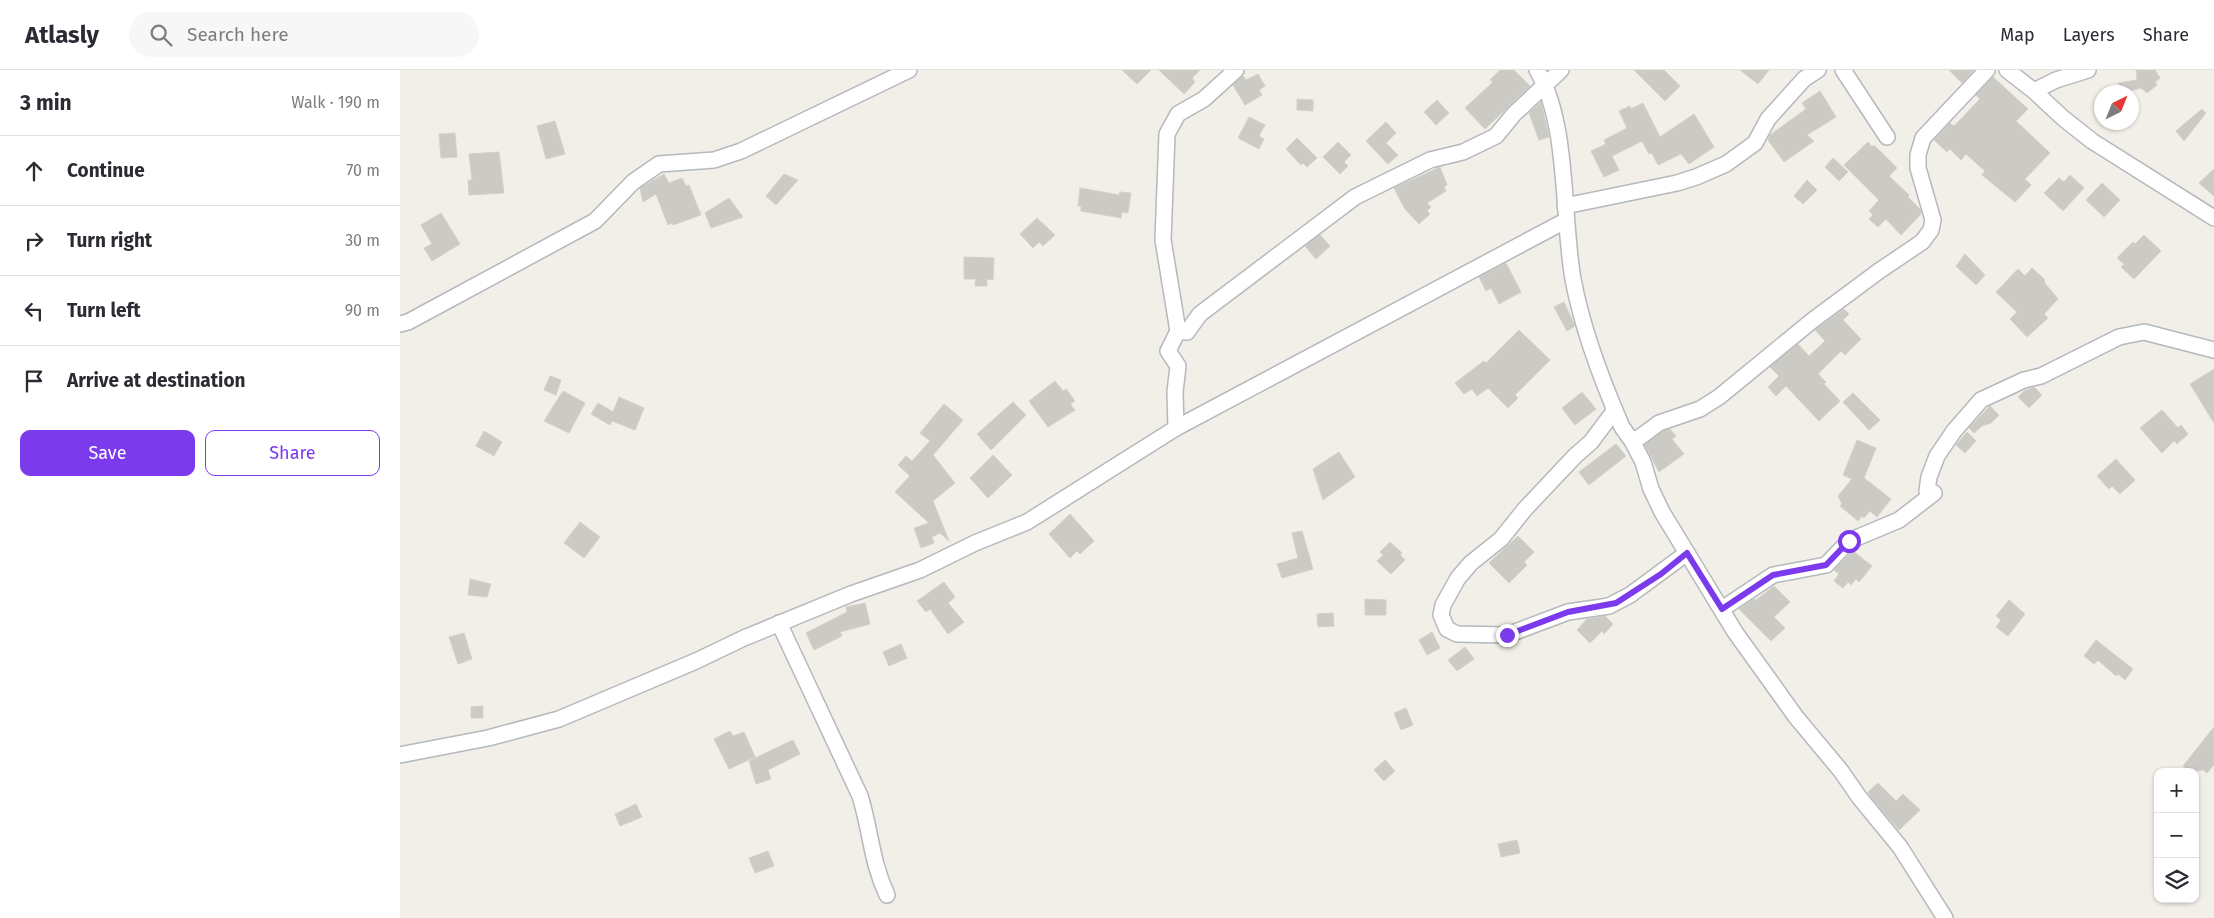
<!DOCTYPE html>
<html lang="en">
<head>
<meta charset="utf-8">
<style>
  body { margin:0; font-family:"Fira Sans",sans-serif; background:#f7f7f7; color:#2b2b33 }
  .controls { position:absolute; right:15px; bottom:15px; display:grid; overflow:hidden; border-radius:10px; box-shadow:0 1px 4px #0004 }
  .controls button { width:45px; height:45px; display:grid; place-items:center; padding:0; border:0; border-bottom:1px solid #e1e1e2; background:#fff; color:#2b2b33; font:25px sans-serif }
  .compass { position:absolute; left:1694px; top:15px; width:45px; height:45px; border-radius:50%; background:#fff; box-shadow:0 1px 4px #0004; rotate:43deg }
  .stop { position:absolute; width:15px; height:15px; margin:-11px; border:4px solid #7c3aed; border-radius:50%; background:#fff }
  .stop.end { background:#7c3aed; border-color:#fff; box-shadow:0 1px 5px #0008 }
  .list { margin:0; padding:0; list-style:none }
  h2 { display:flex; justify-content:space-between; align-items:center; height:65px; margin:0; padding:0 20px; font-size:21px }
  h2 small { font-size:16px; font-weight:400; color:#7c7c81 }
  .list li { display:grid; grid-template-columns:32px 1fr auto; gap:15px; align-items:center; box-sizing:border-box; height:70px; padding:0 20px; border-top:1px solid #e1e1e2 }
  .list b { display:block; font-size:19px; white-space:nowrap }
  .list em { font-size:16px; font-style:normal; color:#7c7c81 }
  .actions { display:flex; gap:10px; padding:15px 20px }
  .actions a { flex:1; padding:11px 0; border:1px solid #7c3aed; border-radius:10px; text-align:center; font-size:18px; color:#7c3aed }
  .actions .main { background:#7c3aed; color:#fff }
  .icon { flex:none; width:28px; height:28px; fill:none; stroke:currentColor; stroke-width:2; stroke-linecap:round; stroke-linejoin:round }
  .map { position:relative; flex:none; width:1814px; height:848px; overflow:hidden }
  header { display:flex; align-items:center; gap:30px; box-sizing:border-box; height:70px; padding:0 25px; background:#fff; border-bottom:1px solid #e1e1e2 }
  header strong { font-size:24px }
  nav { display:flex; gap:28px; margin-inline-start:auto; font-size:18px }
  .search { width:350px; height:45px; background:#f7f7f7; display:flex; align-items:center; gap:12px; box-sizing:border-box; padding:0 18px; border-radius:28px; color:#7c7c81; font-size:19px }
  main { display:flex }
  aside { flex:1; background:#fff }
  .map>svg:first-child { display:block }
</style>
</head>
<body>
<header>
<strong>Atlasly</strong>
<div class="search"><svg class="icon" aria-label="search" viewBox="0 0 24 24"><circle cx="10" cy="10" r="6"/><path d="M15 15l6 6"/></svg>Search here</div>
<nav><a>Map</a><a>Layers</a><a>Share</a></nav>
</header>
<main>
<aside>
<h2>3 min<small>Walk · 190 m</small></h2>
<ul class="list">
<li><svg class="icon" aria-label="ahead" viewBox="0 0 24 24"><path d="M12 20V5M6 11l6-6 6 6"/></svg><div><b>Continue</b></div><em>70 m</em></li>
<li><svg class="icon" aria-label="right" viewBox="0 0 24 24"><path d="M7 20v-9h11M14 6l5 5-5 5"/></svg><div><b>Turn right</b></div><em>30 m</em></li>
<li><svg class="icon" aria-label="left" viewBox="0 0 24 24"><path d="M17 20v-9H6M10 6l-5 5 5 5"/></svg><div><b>Turn left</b></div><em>90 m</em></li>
<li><svg class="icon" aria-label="arrive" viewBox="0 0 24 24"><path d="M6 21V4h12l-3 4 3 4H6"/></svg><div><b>Arrive at destination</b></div></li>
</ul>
<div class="actions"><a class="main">Save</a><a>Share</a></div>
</aside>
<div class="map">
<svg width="1814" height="848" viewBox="0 0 1814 848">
  <rect width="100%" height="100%" fill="#f1efe8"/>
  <g fill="#cccac5" stroke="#d6d1c6">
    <polygon points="722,0 751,0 737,14"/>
    <polygon points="759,0 800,0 792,8 795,12 784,24"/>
    <polygon points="1100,0 1114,0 1130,16 1085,59 1065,38 1093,12 1090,10"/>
    <polygon points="1234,0 1264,0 1280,16 1265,31"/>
    <polygon points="1340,0 1369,0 1358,14"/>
    <polygon points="1549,0 1574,0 1562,13"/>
    <polygon points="1736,0 1755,0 1760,8 1755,12 1757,15 1747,23 1741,18 1725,22 1718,13 1737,10"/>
    <polygon points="858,4 865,16 859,20 862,25 845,35 833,15 843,6 846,10"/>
    <polygon points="1593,7 1628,39 1616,51 1650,83 1625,109 1631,115 1615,132 1582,105 1585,101 1566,84 1561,90 1550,79 1547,82 1534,70 1550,53 1554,56 1559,51 1580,29 1576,25"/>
    <polygon points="1420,21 1436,47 1407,65 1414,71 1384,92 1368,70 1370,65 1406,39 1402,33"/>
    <polygon points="897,29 913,30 913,41 897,40"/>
    <polygon points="1037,30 1049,43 1036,55 1024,42"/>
    <polygon points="1141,32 1149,67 1139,70 1129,43"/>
    <polygon points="1243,33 1260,67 1294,44 1314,77 1289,94 1281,84 1258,95 1252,83 1249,84 1242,71 1212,86 1219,100 1204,107 1191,81 1206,74 1204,70 1227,58 1219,41 1230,36 1231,39"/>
    <polygon points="1802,39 1806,43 1784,71 1776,61"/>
    <polygon points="849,47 865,55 859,66 864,69 859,79 838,68"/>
    <polygon points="155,51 165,84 146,89 137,56"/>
    <polygon points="986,52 996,63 986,73 998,85 988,94 966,71"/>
    <polygon points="55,63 57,87 41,88 39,64"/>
    <polygon points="897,68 917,88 907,97 903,93 901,95 886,79"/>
    <polygon points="938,72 951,85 944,92 948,96 940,104 923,87"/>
    <polygon points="1468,72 1472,77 1474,75 1497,98 1489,106 1509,125 1508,127 1520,139 1521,144 1501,165 1486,149 1478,157 1469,149 1473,145 1469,141 1479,130 1444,95"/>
    <polygon points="99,82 104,123 69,125 68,110 72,110 69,84"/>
    <polygon points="1433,88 1448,102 1439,111 1425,97"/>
    <polygon points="1040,97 1047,115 1044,117 1046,121 1027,133 1031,137 1027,141 1030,144 1019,154 1005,139 994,118"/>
    <polygon points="1814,99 1814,126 1799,113"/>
    <polygon points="264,104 269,113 282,108 286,116 289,115 301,145 273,155 272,153 268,155 256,124 243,132 240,118"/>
    <polygon points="384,104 398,110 376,135 366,126"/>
    <polygon points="1670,105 1684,118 1663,141 1644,123 1659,108 1664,112"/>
    <polygon points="1407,110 1417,120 1403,134 1394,126"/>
    <polygon points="1702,113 1720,130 1704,147 1686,130"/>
    <polygon points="680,118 719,125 720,122 731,123 728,143 722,142 721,148 681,141 681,136 678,136"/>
    <polygon points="329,128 343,147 311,158 305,143"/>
    <polygon points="41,143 60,174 32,191 24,178 32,174 21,155"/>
    <polygon points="637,148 655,165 643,176 639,172 633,178 620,164"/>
    <polygon points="920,165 930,176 916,189 905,176"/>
    <polygon points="1744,165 1761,181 1734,209 1721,197 1724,194 1717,188 1733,172 1735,174"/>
    <polygon points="1565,184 1585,205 1576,215 1556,196"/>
    <polygon points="564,187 594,188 593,210 587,209 587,216 575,216 576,209 564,209"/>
    <polygon points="1106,193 1121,222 1099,234 1091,218 1086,221 1079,207"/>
    <polygon points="1632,198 1645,210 1644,212 1658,229 1644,244 1648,248 1627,267 1610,249 1617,242 1596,222 1618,199 1625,206"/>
    <polygon points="1164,232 1175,256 1167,261 1154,237"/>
    <polygon points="1444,239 1449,244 1443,250 1461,269 1445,285 1441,281 1418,304 1426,312 1424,314 1440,331 1419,351 1386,316 1376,326 1368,317 1379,306 1370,297 1398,274 1409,286 1425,271 1415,260"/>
    <polygon points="1119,260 1150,290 1115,325 1118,328 1108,338 1088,318 1077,326 1072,319 1064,324 1055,313 1084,291 1086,293"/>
    <polygon points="1814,299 1814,353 1790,314"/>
    <polygon points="150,306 161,310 156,325 144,320"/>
    <polygon points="655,311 663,321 666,319 675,331 670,334 675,340 648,357 629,331"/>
    <polygon points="1634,317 1642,325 1629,338 1618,327 1624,321"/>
    <polygon points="163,321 185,333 169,363 144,351"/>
    <polygon points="1182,322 1196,339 1175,355 1162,338"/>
    <polygon points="1453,323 1480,350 1469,360 1443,332"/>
    <polygon points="219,327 244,338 235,360 212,351 210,355 191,344 198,333 213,342"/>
    <polygon points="613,332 626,345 591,380 577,364"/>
    <polygon points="544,334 563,350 533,385 555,413 533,431 549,471 540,463 532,467 534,473 521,478 514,458 529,453 495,422 510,406 498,395 506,386 512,391 530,371 520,363"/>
    <polygon points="1590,336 1599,345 1591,353 1582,356 1574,363 1569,358"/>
    <polygon points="1762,340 1778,358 1781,355 1788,364 1777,374 1774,371 1762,383 1740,358"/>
    <polygon points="1270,359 1276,366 1272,369 1284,384 1259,402 1245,375 1263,361"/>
    <polygon points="84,361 102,372 94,386 76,376"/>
    <polygon points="1567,362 1576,371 1565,383 1556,375"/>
    <polygon points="1457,370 1476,378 1464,408 1491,429 1477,447 1470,441 1464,448 1462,446 1458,451 1440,436 1442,434 1438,426 1452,409 1443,405"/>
    <polygon points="1216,374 1226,386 1189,415 1179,402"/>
    <polygon points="939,382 955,407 923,430 913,399"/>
    <polygon points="593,385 612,405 588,428 570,408"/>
    <polygon points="1716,389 1735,410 1720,424 1712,416 1709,419 1697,406"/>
    <polygon points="670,444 694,471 680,484 677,481 670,488 649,464"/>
    <polygon points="180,452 200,467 184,488 164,473"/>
    <polygon points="902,461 913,499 882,508 877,494 898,488 892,463"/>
    <polygon points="1118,466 1134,482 1124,492 1127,495 1109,513 1089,493"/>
    <polygon points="990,472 1002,483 1000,485 1005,490 991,504 977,491 983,485 980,482"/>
    <polygon points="1453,481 1472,496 1459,512 1456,509 1451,515 1448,512 1443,518 1434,511 1439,504 1434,500"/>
    <polygon points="70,509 91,514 87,527 68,525"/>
    <polygon points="544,512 555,527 548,533 564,552 548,564 530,539 526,542 517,531"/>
    <polygon points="1374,516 1390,532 1374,547 1385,558 1371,571 1339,539 1354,529 1356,530"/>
    <polygon points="965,529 986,530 986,545 965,545"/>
    <polygon points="1609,530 1625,544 1608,566 1596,557 1601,550 1596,546"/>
    <polygon points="465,533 470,554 440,562 442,566 414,580 406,563 447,542 446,537"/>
    <polygon points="933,543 934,556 918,557 917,544"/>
    <polygon points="1205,546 1213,554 1204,564 1202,561 1190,573 1177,560 1187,549"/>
    <polygon points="1032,562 1040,578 1027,585 1019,570"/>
    <polygon points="64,563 72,589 58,594 49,567"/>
    <polygon points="1696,570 1733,599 1725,610 1718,604 1716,606 1698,590 1694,594 1684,586"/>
    <polygon points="501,574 507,588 489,596 483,582"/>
    <polygon points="1065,577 1074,589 1057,601 1048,590"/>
    <polygon points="83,636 83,648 71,648 71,637"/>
    <polygon points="1006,638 1013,655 1001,660 994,643"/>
    <polygon points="1814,657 1814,695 1807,703 1803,700 1791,702 1783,696"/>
    <polygon points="330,661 333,666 344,662 355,687 329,699 314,669"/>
    <polygon points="393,670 400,684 368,700 371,709 356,714 349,691"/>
    <polygon points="985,690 995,701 984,711 974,700"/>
    <polygon points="1478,713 1496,731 1503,724 1520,740 1499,760 1470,726 1468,722"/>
    <polygon points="236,734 242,747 220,756 215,744"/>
    <polygon points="1117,770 1120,783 1101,787 1098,774"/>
    <polygon points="368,781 374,796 355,803 349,788"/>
  </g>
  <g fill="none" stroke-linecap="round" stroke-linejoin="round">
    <defs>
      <g id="minor">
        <path d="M 1137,0 C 1169,53 1162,147 1173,209 C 1182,258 1202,311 1222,357 L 1229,367 L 1236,370 L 1259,353 L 1300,339 L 1319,327 L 1413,250 L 1479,201 L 1522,172 L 1531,160 L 1533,150 L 1518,98 L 1518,85 L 1523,68 L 1587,0"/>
        <polyline points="1443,0 1487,67"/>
        <polyline points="1607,0 1634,21 1663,48 1692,71 1814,148"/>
        <polyline points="1634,21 1656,10 1688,0"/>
        <polyline points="1165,136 1277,113 1296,107 1326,94 1355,73 1368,49 1404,9 1418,0"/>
        <polyline points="0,254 8,252 195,151 233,112 259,94 314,90 341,81 509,0"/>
        <polyline points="778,261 763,170 767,64 778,44 804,29 836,0"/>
        <polyline points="1215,340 1191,372 1175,386 1125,439 1101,469 1071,493 1058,508 1043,535 1041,545 1047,559 1057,564 1107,565 1168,542 1209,536 1230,525 1287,483"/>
        <polyline points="776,358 775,322 778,296 768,281 778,261 787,262 800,244 955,127 1030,90 1063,82 1096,66 1114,44 1161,0"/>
        <polyline points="1231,369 1243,392 1251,419 1262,442 1335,562 1396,647 1441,701 1459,727 1500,777 1545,848"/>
        <polyline points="1322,539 1373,505 1426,495 1449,471 1499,450 1534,423 1527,420 1529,407 1537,386 1554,361 1581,330 1624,310 1641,306 1719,267 1744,262 1814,280"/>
        <path d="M 379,553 L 460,726 C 471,761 471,791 487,825"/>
        <polyline points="0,685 88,668 159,649 296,591 344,568 451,524 520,500 575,473 627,452 776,358 1165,151"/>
      </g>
    </defs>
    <use href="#minor" stroke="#b5b8bc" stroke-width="18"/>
    <use href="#minor" stroke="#fff" stroke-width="15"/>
  </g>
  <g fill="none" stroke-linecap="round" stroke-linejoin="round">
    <polyline stroke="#7c3aed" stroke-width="6" points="1107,565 1168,542 1216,533 1261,504 1287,483 1322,539 1373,505 1426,495 1449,471"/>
  </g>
</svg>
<div class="controls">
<button>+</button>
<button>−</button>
<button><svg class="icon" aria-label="layers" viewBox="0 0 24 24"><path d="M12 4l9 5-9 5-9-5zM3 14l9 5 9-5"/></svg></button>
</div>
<svg class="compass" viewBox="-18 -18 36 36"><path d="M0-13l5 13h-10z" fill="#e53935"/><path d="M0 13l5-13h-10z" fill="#7c7c81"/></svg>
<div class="stop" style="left:1449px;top:471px"></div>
<div class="stop end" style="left:1107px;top:565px"></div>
</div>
</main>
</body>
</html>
